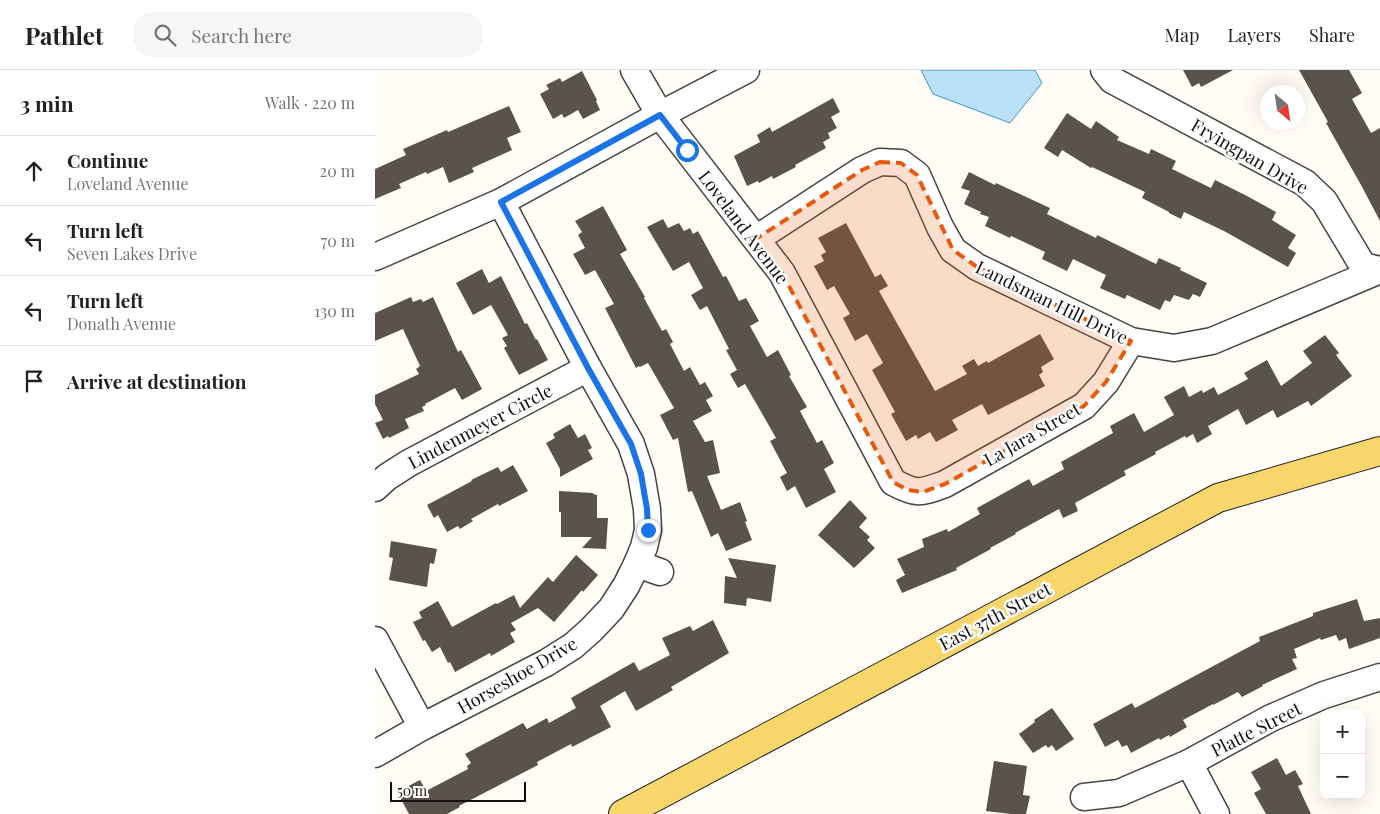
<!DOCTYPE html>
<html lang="en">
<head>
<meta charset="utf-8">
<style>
  body { margin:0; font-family:"Playfair Display",serif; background:#f6f6f6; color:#202124 }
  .controls { position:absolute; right:15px; bottom:15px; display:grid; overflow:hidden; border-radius:10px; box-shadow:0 5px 20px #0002 }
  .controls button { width:45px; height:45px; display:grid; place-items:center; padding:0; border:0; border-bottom:1px solid #e0e0e0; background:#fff; color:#202124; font:25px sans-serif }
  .compass { position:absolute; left:885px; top:15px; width:45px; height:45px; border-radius:50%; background:#fff; box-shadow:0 5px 20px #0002; rotate:151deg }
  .scale { position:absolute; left:15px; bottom:12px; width:136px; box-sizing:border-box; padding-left:5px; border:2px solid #111; border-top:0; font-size:14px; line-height:18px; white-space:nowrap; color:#111; -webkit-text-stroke:4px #fff; paint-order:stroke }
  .stop { position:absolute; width:15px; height:15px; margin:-11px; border:4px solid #1a73e8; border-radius:50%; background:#fff }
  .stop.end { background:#1a73e8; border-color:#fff; box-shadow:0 1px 5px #0008 }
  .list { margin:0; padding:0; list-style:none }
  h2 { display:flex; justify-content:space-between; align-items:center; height:65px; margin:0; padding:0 20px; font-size:21px }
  h2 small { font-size:16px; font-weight:400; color:#757577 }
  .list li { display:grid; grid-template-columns:32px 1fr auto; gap:15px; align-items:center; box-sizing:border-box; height:70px; padding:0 20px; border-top:1px solid #e0e0e0 }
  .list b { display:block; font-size:19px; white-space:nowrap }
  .list p { margin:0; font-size:16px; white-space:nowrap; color:#757577 }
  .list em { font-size:16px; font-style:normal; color:#757577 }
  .icon { flex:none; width:28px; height:28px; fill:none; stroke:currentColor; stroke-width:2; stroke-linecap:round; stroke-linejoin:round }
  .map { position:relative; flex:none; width:1005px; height:744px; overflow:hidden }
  header { display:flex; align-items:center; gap:30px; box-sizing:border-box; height:70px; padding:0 25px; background:#fff; border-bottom:1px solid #e0e0e0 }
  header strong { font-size:24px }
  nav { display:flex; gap:28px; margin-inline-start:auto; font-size:18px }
  .search { width:350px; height:45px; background:#f6f6f6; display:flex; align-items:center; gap:12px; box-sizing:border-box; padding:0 18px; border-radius:20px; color:#757577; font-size:19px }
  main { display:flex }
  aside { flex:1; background:#fff }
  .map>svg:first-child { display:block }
</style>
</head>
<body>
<header>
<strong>Pathlet</strong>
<div class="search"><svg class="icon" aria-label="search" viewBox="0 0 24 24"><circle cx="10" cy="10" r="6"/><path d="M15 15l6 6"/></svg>Search here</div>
<nav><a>Map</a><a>Layers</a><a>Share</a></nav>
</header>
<main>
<aside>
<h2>3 min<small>Walk · 220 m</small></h2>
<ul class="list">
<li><svg class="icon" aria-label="ahead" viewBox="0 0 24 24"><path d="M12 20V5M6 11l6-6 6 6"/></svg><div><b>Continue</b><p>Loveland Avenue</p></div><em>20 m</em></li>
<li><svg class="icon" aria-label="left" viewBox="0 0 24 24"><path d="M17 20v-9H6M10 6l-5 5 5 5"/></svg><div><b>Turn left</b><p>Seven Lakes Drive</p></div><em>70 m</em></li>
<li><svg class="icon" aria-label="left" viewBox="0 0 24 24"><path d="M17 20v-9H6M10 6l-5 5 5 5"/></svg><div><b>Turn left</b><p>Donath Avenue</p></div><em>130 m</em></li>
<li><svg class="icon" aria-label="arrive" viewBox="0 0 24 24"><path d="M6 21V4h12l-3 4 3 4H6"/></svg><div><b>Arrive at destination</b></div></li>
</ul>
</aside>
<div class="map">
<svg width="1005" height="744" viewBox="0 0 1005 744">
  <rect width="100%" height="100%" fill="#fffdf5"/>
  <polygon fill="#b9e0f7" stroke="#3f96cf" points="546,0 660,0 667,13 635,53 558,24"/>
  <g fill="#5a524d">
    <polygon points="808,0 858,0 826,17 824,13 817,17"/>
    <polygon points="924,0 974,0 987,23 977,29 996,63 1005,58 1005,151 986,115 951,53 953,52"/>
    <polygon points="207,1 222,30 221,31 225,40 208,49 203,40 189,48 187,44 178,49 165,24 174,19 171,15 185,8 187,12"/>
    <polygon points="458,28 465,42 456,47 462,58 453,63 455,68 448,72 451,78 420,95 421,97 398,109 397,106 384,113 383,111 372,116 359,86 385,72 382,65 395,57 397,62"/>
    <polygon points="134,36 146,62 132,68 137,80 97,98 99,102 74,113 68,97 52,104 51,102 24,114 26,118 0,129 0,99 31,85 28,79 72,60 73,62"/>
    <polygon points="692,43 716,59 721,51 744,67 742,70 774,84 776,79 801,91 797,99 836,118 840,110 872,126 901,142 897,150 921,165 913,178 921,183 913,197 849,161 809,142 806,149 794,143 794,142 767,128 770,122 717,97 716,98 687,80 683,87 669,78"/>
    <polygon points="594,102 620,115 621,113 675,138 672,144 721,168 722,165 781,194 784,188 806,198 805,200 832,213 825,227 818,224 814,230 799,225 795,232 790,230 785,240 752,225 750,229 725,218 731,205 698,189 692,201 667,189 670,182 636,166 635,168 610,156 614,147 605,144 606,142 589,134 595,121 586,118"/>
    <polygon points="228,136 252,180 245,184 270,227 269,228 287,261 291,259 298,272 295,274 309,301 315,297 325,315 330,312 338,326 331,330 337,341 318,351 330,372 338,370 345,403 332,406 346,440 365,432 372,451 370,452 377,470 351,481 343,463 336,467 317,421 313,422 303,368 298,370 285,345 299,338 273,293 265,297 264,296 261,298 230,238 239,234 220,200 210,205 198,184 210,178 203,165 207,162 200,151"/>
    <polygon points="288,149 293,158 304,153 309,161 315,158 318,164 323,161 348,207 351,206 364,231 371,228 384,251 375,256 392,287 403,280 416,305 414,306 432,337 425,341 442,373 447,370 459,393 449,399 461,422 431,438 420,416 412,421 405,407 412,403 395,371 401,368 370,314 363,318 355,304 362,300 351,280 354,279 332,236 325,240 316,225 328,218 314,192 298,201 272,157"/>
    <polygon points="471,153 500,207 506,204 513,216 504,221 560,321 592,304 587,296 599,289 603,296 612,291 613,293 665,264 679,289 666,297 668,302 664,305 670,316 613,345 607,334 577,350 583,360 561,372 555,362 543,369 541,365 531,371 516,344 520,342 497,300 508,293 492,264 480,271 468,248 475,244 459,216 452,220 439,196 449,191 446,185 451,182 443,168"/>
    <polygon points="107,199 114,213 126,206 150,254 152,253 161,270 162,269 173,290 144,305 129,278 132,276 127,268 133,265 116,235 98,245 81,213"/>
    <polygon points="36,227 38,232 46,229 48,232 58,227 83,282 86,280 107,319 87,330 80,318 50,334 51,335 47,337 49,341 30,349 34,358 14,368 13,366 8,369 0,353 8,350 0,334 0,325 44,304 41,299 45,296 28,259 0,271 0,243"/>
    <polygon points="950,265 964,283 961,285 977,306 936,336 933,331 902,348 898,340 871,355 863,339 833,356 837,364 822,373 818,364 811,368 810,366 780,382 781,384 749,401 751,405 700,433 703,441 688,448 684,439 640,463 641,464 615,478 616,479 581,498 582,500 527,523 521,510 530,505 522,489 549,477 547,469 572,459 573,462 605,444 602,438 654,409 658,416 689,399 686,392 738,363 735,356 759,343 769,362 799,345 789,327 809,316 814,327 827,320 828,323 839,317 843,325 873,309 869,303 892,290 906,316 937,293 928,281"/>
    <polygon points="195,354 203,368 210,364 217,378 213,380 218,389 185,407 185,399 171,373 180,368 178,364"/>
    <polygon points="138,395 153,421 124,436 123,434 96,449 98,451 85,459 83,456 72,462 63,445 59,448 52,435 97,411 96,410 123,397 126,402"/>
    <polygon points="184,421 218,423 218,424 222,425 222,448 233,448 231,479 207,478 217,467 186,467 186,442 184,442"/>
    <polygon points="475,430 492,448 484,457 495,467 492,470 500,478 479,498 443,465"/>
    <polygon points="16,471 62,479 59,494 55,493 52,517 14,510 18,488 14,487"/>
    <polygon points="201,485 223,505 208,522 207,520 179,552 163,538 136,553 141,560 135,563 140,572 116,586 115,583 80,602 75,592 73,593 65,577 57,582 50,570 48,571 38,552 47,548 44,542 63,531 77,557 121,533 122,534 139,525 145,538 173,507 178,512"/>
    <polygon points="353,488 401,495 396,532 372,528 371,536 349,533 350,506 362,508"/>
    <polygon points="982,529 989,551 1005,548 1005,568 974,579 971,568 964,571 961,565 946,570 945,568 919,579 922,588 917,589 922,599 887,615 888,616 867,627 863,622 838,635 838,634 808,650 812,657 795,667 794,665 785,670 784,668 756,683 752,675 747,677 743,670 730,677 718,654 757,633 760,638 885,571 884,567 938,546 938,543"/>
    <polygon points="338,550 354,583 296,617 298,620 261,641 250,621 225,636 236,657 197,677 196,674 162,692 163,695 84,736 85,737 72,744 34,744 22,722 45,710 51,721 93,699 92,696 96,693 90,684 148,653 152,659 172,648 174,653 201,638 196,628 259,592 264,601 295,585 287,568 315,556 318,561"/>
    <polygon points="677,638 699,669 681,681 677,675 673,678 671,675 658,683 644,664 660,652 659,650"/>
    <polygon points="902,688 911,705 920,700 928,714 923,716 936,744 891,744 879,723 886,719 876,702"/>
    <polygon points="619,691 652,696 648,725 655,726 651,744 636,744 611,741"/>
  </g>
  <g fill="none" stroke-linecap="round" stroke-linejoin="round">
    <defs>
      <g id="minor">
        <path d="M 259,0 L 285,45 L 407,203 L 518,412 C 542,425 545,423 570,414 L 709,336 L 731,312 L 756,271"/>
        <polyline points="729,0 737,10 930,113 949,131 988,196 1005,200"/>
        <polyline points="381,169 487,100 505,92 526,93 542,105 565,157 578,180 602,197 756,271 799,278 837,271 1005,200"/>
        <polyline points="0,187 126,132 285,45 371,0"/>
        <polyline points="0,418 12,407 34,393 213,298"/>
        <polyline points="262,494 285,502"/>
        <polyline points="0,570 47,657"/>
        <polyline points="0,684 47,657 171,593 198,576 216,560 236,539 251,516 262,494 269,477 273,460 272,439 266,404 256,374 213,298 126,132"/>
        <polyline points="814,693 841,744"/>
        <polyline points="709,727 744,723 814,693 896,648 949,625 1005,607"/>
      </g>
      <polyline id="major" points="248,744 843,428 1005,381"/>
    </defs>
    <use href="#minor" stroke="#444" stroke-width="29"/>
    <use href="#major" stroke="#222" stroke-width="30"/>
    <use href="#minor" stroke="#fff" stroke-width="26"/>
    <use href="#major" stroke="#f9d66b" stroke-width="28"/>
  </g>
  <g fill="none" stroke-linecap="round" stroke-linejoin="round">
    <polyline stroke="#1a73e8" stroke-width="6" points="273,460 272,439 266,404 256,374 213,298 126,132 285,45 312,80"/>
  </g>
  <path fill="#e8590c" fill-opacity="0.2" stroke="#e8590c" stroke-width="4" stroke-dasharray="10 6" stroke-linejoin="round" d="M 505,92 L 526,93 L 542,105 L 578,180 L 602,197 L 756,271 L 731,312 L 709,336 L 570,414 L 548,422 L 533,420 L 518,412 L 407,203 L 381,169 L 487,100 Z"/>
  <g text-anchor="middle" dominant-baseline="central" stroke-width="5" stroke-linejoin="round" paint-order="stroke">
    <g font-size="18" fill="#111" stroke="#fff">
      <text transform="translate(875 86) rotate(30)">Fryingpan Drive</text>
      <text transform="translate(369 157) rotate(53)">Loveland Avenue</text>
      <text transform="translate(677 232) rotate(26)">Landsman Hill Drive</text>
      <text transform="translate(105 356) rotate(-28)">Lindenmeyer Circle</text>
      <text transform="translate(657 364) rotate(-30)">La Jara Street</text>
      <text transform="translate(620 546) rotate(-28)">East 37th Street</text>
      <text transform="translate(142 605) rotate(-30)">Horseshoe Drive</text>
      <text transform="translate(881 659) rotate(-27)">Platte Street</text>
    </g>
  </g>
</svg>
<div class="controls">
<button>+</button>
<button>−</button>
</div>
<svg class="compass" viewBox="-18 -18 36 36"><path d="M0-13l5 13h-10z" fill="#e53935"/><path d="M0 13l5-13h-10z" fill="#757577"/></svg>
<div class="scale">50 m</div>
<div class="stop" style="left:312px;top:80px"></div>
<div class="stop end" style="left:273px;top:460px"></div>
</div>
</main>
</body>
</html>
